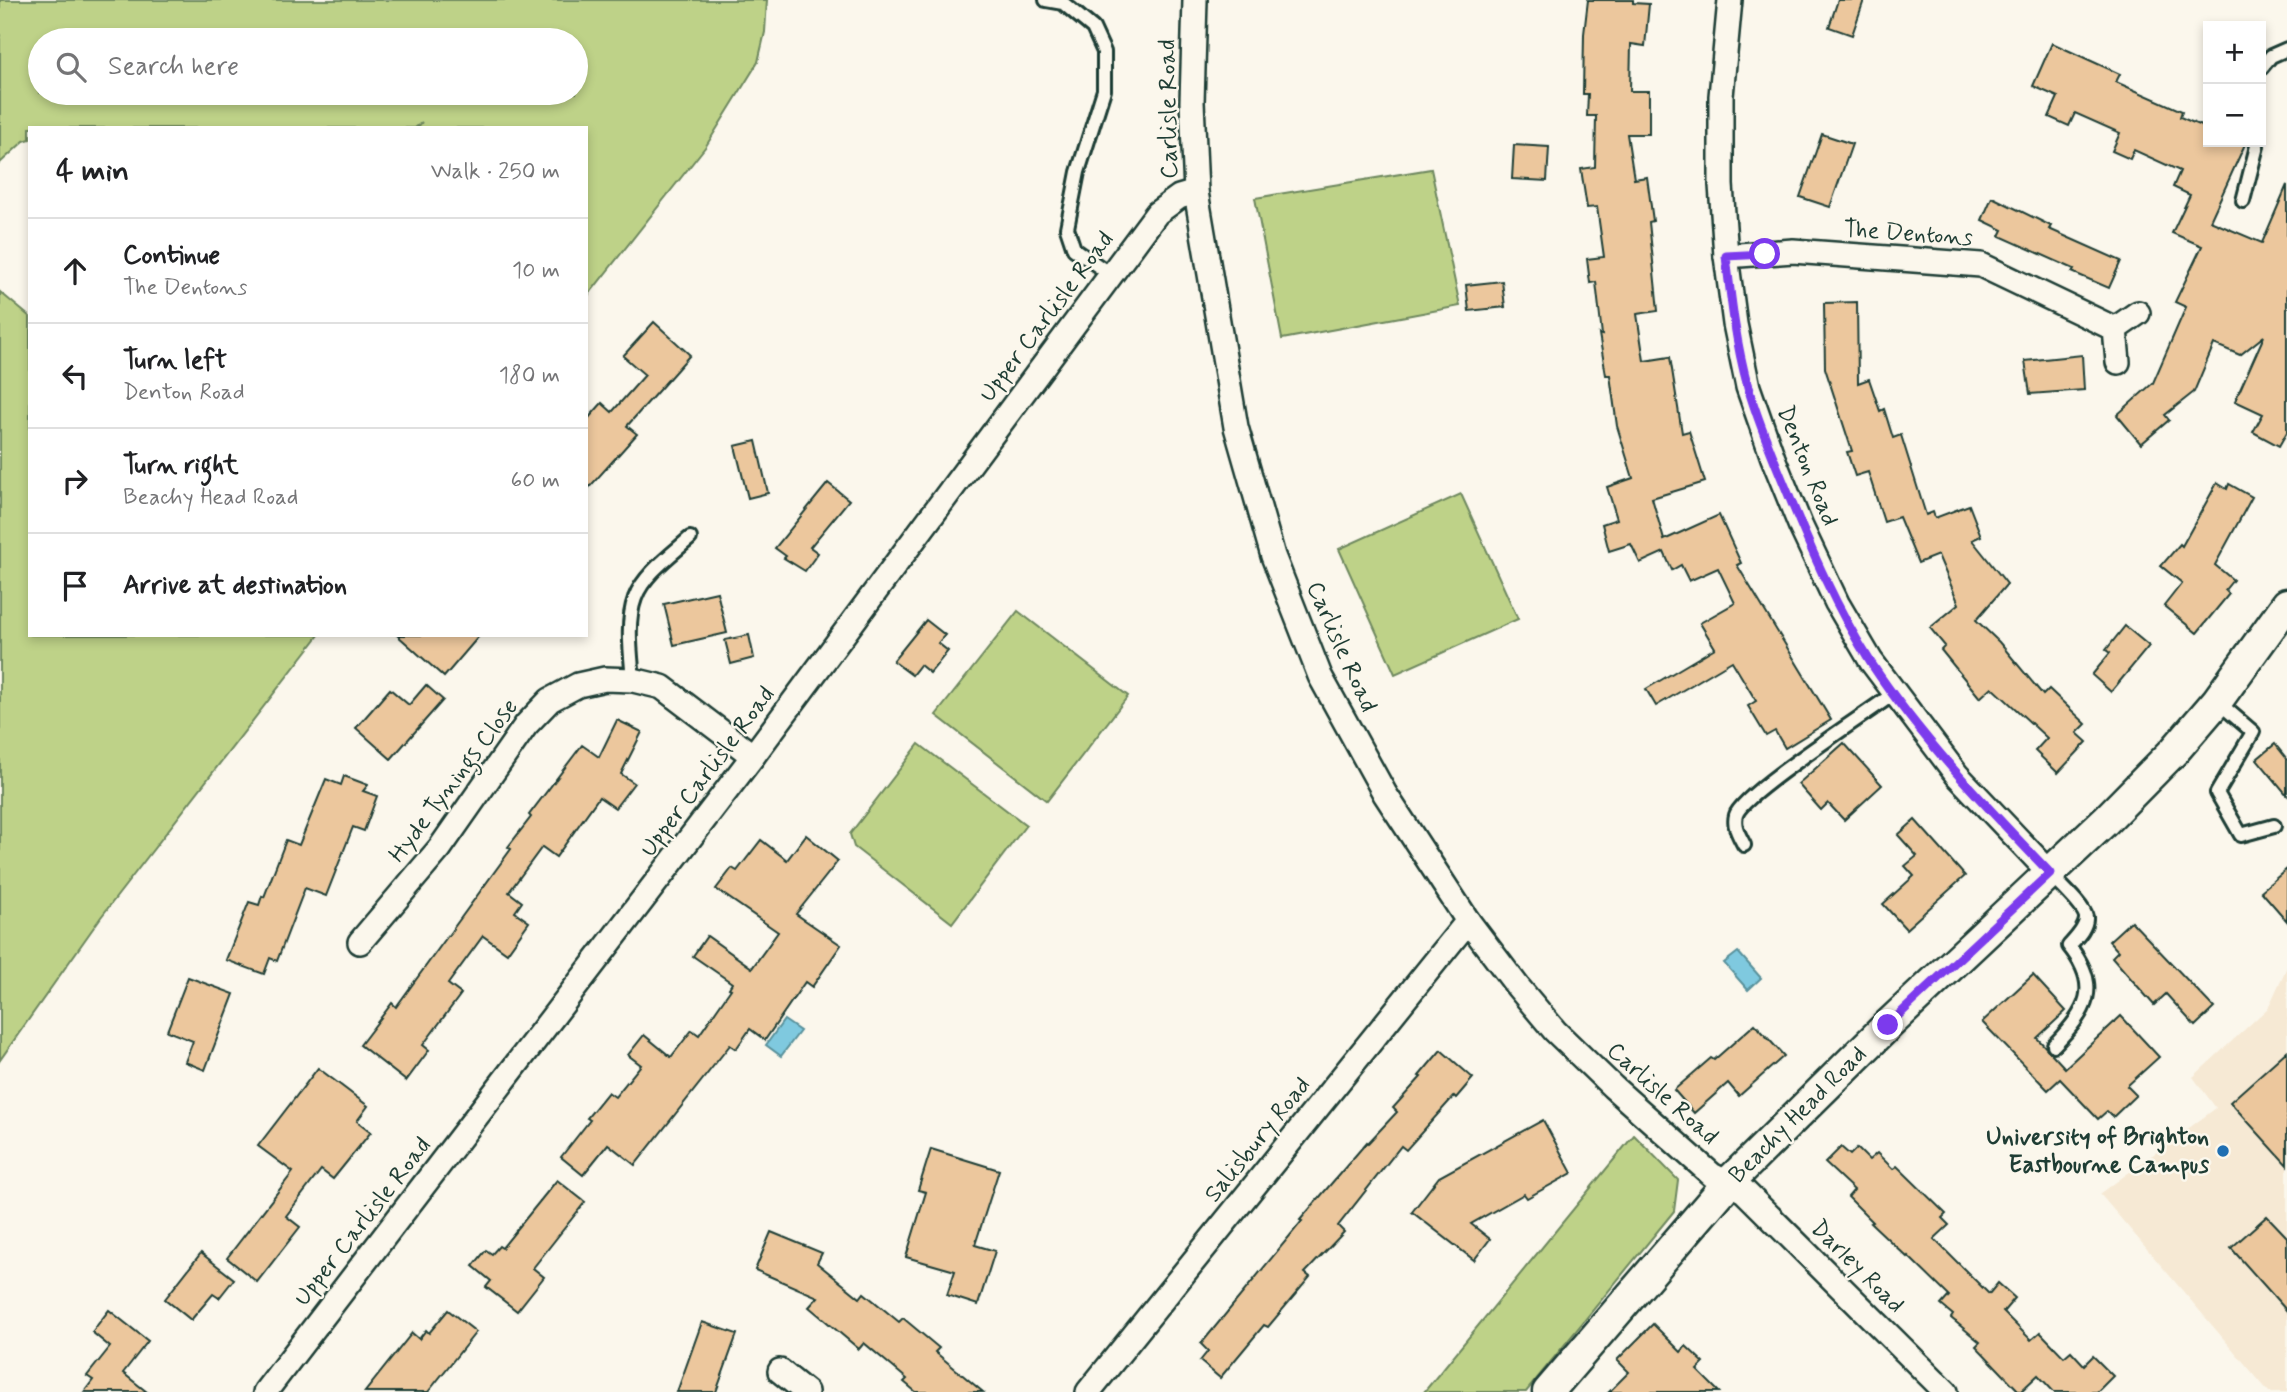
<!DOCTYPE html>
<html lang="en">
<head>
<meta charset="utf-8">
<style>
  body { margin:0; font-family:Mynerve,sans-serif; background:#f6f6f6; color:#202124 }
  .controls { position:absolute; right:21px; top:21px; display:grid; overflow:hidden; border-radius:0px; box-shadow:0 4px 10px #0003 }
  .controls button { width:63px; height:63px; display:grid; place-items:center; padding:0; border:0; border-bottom:2px solid #e0e0e0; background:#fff; color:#202124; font:35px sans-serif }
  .stop { position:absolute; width:21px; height:21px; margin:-16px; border:5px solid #7c3aed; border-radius:50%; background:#fff }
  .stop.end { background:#7c3aed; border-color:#fff; box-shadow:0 2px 7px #0008 }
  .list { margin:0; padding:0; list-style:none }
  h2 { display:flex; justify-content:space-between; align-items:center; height:91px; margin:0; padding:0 28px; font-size:30px }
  h2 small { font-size:23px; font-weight:400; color:#757577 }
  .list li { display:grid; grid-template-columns:46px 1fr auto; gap:21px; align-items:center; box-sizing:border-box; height:105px; padding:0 28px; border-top:2px solid #e0e0e0 }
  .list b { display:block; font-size:26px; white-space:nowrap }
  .list p { margin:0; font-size:23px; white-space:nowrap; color:#757577 }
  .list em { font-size:23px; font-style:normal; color:#757577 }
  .icon { flex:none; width:38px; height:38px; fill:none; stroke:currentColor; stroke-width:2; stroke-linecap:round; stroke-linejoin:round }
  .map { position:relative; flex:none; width:2287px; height:1392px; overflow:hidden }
  .search { position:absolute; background:#fff; box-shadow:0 4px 10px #0003; left:28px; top:28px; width:560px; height:77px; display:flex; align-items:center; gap:18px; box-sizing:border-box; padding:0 24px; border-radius:38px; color:#757577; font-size:26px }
  .panel { position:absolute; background:#fff; box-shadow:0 4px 10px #0003; left:28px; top:126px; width:560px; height:511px; border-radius:0px }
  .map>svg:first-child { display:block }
</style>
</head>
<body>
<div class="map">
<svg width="2287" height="1392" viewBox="0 0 2287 1392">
  <rect width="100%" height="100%" fill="#fbf7ec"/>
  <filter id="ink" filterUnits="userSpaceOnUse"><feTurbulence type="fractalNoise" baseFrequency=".0143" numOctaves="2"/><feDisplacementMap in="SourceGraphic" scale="14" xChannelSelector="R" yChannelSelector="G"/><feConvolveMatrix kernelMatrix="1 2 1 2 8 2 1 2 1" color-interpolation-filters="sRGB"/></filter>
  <g filter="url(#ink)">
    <polygon fill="#f6e9d4" points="2287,967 2287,1392 2269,1392 2100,1194 2216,1108 2193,1077 2268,1008"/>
    <g fill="#bed288" stroke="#6e885e" stroke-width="2" fill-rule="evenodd">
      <path d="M 0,0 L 767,0 L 765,32 L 758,62 L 706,146 L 586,298 L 586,128 L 417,128 L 422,122 L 415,128 L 30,128 L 30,139 L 24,141 L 0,163 ZM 40,40 L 576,40 L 576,93 L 40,93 Z"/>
      <polygon points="1431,169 1460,306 1282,339 1255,198"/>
      <polygon points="0,292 30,317 30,635 319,635 101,917 0,1060"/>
      <polygon points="1461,494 1518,619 1395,674 1339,549"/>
      <polygon points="1018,611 1128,696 1047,801 936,715"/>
      <polygon points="919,744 1026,825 952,923 854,847 850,834"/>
      <polygon points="1634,1135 1678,1180 1674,1211 1526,1392 1424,1392"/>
    </g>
    <g fill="#7fc9df" stroke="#59919b" stroke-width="2">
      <polygon points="1738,952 1761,978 1748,990 1724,963"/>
      <polygon points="784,1020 800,1031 781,1056 766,1045"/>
    </g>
    <g fill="#ecc79d" stroke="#1f3d34" stroke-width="2">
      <polygon points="1588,0 1633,0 1633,3 1649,4 1645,46 1631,44 1630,91 1649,91 1649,134 1627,134 1634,179 1647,177 1653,221 1649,222 1658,311 1637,314 1644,361 1670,357 1682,433 1689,431 1705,482 1652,498 1664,540 1719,515 1741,563 1737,565 1831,720 1785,748 1775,731 1766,736 1748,706 1756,701 1732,661 1656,706 1646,689 1715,648 1700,623 1735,603 1718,568 1689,581 1681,565 1672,570 1664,552 1640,563 1631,544 1609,551 1602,524 1617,519 1607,487 1633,478 1617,426 1610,375 1606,375 1599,334 1602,335 1596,282 1590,283 1587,259 1604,257 1597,207 1587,208 1581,169 1595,167 1596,116 1587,116 1588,94 1583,94 1584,34"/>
      <polygon points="1838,0 1864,0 1852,35 1829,27"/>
      <polygon points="2052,43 2120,74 2116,82 2182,111 2180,117 2208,129 2208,142 2246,142 2210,221 2262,243 2287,185 2287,432 2279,446 2253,432 2263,414 2235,401 2264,336 2240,355 2214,344 2194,392 2165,415 2169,420 2141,444 2117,415 2153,383 2186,307 2175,302 2202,246 2172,233 2190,195 2173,187 2180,171 2134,150 2130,159 2112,151 2120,133 2075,113 2069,126 2049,117 2058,97 2033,86"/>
      <polygon points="1822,134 1852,144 1830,207 1800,197"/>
      <polygon points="1514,145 1549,147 1547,181 1512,179"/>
      <polygon points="1992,197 2051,226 2049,229 2121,261 2109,288 2072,272 2074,269 2000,236 2003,230 1982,220"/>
      <polygon points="1502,281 1505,307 1469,311 1466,285"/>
      <polygon points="1857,302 1858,383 1869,379 1880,411 1884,409 1893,438 1901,435 1926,515 1933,512 1935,518 1969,505 1981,536 1972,540 2007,584 1976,620 1999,642 2043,695 2049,689 2086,724 2077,733 2087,742 2058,773 2035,751 2047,738 1992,687 1980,698 1941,650 1945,646 1930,628 1959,604 1938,555 1918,563 1899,517 1884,522 1868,472 1855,476 1847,452 1852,451 1825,368 1824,303"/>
      <polygon points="654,322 690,355 627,426 637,434 586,491 586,421 602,403 612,412 645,375 623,356"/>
      <polygon points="2082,355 2084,390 2030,394 2025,361"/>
      <polygon points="756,441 768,493 748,498 735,446"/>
      <polygon points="828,483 849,500 810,547 818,553 805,571 784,558 786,556 775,548"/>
      <polygon points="2217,483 2227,489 2229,484 2252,497 2215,565 2233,580 2225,590 2229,594 2197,633 2164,606 2182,583 2161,566 2180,544 2182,546"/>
      <polygon points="717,592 727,633 674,645 664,604"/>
      <polygon points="926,620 945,635 938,643 948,651 930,673 920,665 912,675 893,661"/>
      <polygon points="2125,626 2149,646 2111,692 2092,675 2110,653 2106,650"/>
      <polygon points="397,635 480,635 444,677"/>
      <polygon points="749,635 754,658 731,664 725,640"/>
      <polygon points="426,685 443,700 391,759 356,728 390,689 409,705"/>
      <polygon points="617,720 642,732 621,774 634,783 615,808 599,797 556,857 542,847 509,892 522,902 515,912 529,922 507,953 483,936 448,984 461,994 423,1045 429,1050 406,1081 360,1045 392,1003 396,1007 511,849 508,847 531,817 529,815 582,745 599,757"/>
      <polygon points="1844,743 1882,785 1844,820 1828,803 1821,810 1798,784"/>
      <polygon points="2275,744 2287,759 2287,795 2257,759"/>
      <polygon points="344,776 368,785 363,791 377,796 364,831 353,827 326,896 305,888 277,961 270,958 264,974 226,960 249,902 259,905 262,896 264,897 286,840 299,845 326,779 341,785"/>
      <polygon points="1915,820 1965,876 1906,929 1883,904 1914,876 1905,866 1917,856 1898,835"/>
      <polygon points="806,835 838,861 796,914 841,945 812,987 805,982 765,1040 750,1029 736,1049 730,1045 635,1165 608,1144 583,1175 561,1157 590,1120 587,1118 608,1092 615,1097 641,1065 628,1055 644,1035 671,1057 692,1030 699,1035 731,989 729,988 732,983 693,956 707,936 752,968 778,932 716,889 732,868 737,871 761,840 787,860"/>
      <polygon points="2287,869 2287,921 2261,891"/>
      <polygon points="2131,921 2214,1008 2195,1026 2166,994 2154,1005 2112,957 2118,951 2109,941"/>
      <polygon points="2033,975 2066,1011 2037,1038 2065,1068 2121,1016 2159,1057 2127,1086 2136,1095 2113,1117 2107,1111 2098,1119 2060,1079 2048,1090 1982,1022"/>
      <polygon points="188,977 234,994 205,1070 185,1062 193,1041 167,1031"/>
      <polygon points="1755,1024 1784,1056 1739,1096 1728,1083 1694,1113 1674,1090 1711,1058 1714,1060"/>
      <polygon points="1441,1050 1473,1078 1456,1098 1454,1096 1406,1150 1401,1146 1338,1226 1344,1232 1305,1273 1310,1277 1268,1327 1264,1325 1220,1378 1200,1361 1208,1351 1201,1344 1302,1221 1300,1220 1367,1142 1368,1143 1397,1112 1393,1108 1421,1077 1419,1076"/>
      <polygon points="2287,1051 2287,1165 2230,1102"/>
      <polygon points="318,1068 368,1106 357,1121 371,1132 333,1179 321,1170 286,1216 300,1227 257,1282 227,1258 293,1172 258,1146"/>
      <polygon points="1543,1120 1572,1173 1527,1198 1524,1194 1471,1224 1490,1239 1474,1260 1412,1212 1439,1177"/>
      <polygon points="1841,1147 1850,1155 1857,1148 1869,1160 1877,1153 1893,1169 1897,1166 1946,1214 1942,1218 1949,1225 1934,1239 1989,1294 1998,1283 2015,1298 2003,1312 2031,1340 2040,1332 2064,1357 2071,1351 2084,1365 2093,1356 2113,1376 2097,1392 2054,1392 2038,1375 2020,1392 1976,1346 1980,1342 1951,1318 1953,1315 1941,1305 1949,1296 1908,1256 1907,1257 1871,1223 1873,1222 1848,1197 1854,1190 1825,1163"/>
      <polygon points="931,1149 999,1170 975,1245 995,1251 978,1305 947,1295 955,1271 906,1257 926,1192 918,1190"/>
      <polygon points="557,1180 585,1202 533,1268 544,1277 517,1311 486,1287 491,1281 473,1266 486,1250 492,1254 499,1246 502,1248"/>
      <polygon points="2267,1216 2287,1237 2287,1311 2231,1248"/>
      <polygon points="771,1232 822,1253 817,1263 860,1298 864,1293 899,1322 903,1318 939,1348 935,1352 983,1392 916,1392 904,1382 907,1379 864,1343 859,1349 809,1307 818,1297 755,1270"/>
      <polygon points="201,1253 234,1279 219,1298 213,1294 191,1320 165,1299"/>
      <polygon points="109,1310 148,1341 123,1373 147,1392 84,1392 93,1380 87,1376 110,1347 92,1332"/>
      <polygon points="448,1310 476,1332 428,1392 365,1392 412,1333 419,1339 426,1330 429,1333"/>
      <polygon points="702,1322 737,1334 716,1392 677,1392"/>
      <polygon points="1653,1324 1681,1352 1686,1346 1704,1363 1697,1370 1719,1392 1609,1392 1629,1372 1617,1360"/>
    </g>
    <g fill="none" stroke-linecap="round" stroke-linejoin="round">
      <defs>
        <g id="service">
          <polyline points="1046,0 1063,3 1093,28 1104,52 1104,90 1078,172 1067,228 1074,249 1111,275"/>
          <polyline points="2261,68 2271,56 2287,49"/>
          <polyline points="2243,201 2257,146 2256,142"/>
          <path d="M 633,680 C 631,655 626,622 635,598 C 643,575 672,554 690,538"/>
          <polyline points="2218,702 2253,732 2217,793 2241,835 2274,826"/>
          <path d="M 1744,845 C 1739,835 1733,826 1736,815 C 1742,794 1868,713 1893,694"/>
          <path d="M 2050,874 C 2058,883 2084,906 2086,917 C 2087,928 2075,939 2069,946 C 2102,987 2087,1011 2054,1045"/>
        </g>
        <g id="minor">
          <polyline points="1195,0 1192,102 1196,192 1236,427 1273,556 1320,676 1385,794 1468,921 1518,987 1555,1031 1613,1087 1712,1175 1744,1191 1946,1392"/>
          <polyline points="1730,0 1721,96 1721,185 1726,256 1735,324 1748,387 1773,458 1801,527 1837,603 1871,661 1957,775 2050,873"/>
          <polyline points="1726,256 1793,251 1981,265 2115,329"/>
          <polyline points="2118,362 2115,329 2138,313"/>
          <polyline points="360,942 440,848 526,725 550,700 578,685 605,679 633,680 662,687 753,756"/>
          <polyline points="780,1371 806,1392"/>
          <polyline points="265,1392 753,756 1157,213 1179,197 1196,192"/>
          <polyline points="1088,1392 1468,921"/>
        </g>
        <polyline id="tertiary" points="1548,1392 1727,1184 1888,1025 2106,820 2175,750 2217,701 2287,604"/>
      </defs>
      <use href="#service" stroke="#1f3d34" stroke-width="18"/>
      <use href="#minor" stroke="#1f3d34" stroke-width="28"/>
      <use href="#tertiary" stroke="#1f3d34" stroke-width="35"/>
      <use href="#service" stroke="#fbf7ec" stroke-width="12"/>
      <use href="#minor" stroke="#fbf7ec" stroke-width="23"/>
      <use href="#tertiary" stroke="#fbf7ec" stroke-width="30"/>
    </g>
  </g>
  <g fill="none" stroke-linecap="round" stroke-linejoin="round" filter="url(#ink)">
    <path stroke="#7c3aed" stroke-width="9" d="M 1765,254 L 1726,256 C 1731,300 1736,344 1748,387 C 1758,422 1773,457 1787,491 C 1811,550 1837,610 1871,663 C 1922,740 1986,806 2050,873 L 1888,1025"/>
  </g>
  <circle fill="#1f6fb2" stroke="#fbf7ec" stroke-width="2.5" cx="2223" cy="1151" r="7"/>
  <g text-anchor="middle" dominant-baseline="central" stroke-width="5" stroke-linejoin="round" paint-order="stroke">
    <g font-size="24" fill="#1f3d34" stroke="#fbf7ec">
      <text transform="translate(1169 109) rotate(-91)">Carlisle Road</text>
      <text transform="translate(1908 234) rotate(4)">The Dentons</text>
      <text transform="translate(1047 317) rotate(-53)">Upper Carlisle Road</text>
      <text transform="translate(1807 466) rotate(68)">Denton Road</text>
      <text transform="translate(1341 647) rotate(66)">Carlisle Road</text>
      <text transform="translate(708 772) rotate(-53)">Upper Carlisle Road</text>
      <text transform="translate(454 781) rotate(-53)">Hyde Tynings Close</text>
      <text transform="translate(1662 1094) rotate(42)">Carlisle Road</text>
      <text transform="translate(1798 1115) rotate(-45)">Beachy Head Road</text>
      <text transform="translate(1258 1140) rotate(-51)">Salisbury Road</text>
      <text transform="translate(363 1222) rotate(-52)">Upper Carlisle Road</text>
      <text transform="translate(1857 1267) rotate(45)">Darley Road</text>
    </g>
    <g font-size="24" font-weight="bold" fill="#1f3d34" stroke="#fbf7ec" text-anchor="end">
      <text x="2209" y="1137">University of Brighton<tspan x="2209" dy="28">Eastbourne Campus</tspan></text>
    </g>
  </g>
</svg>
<div class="controls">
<button>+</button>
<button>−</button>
</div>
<div class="stop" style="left:1765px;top:254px"></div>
<div class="stop end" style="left:1888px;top:1025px"></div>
<div class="search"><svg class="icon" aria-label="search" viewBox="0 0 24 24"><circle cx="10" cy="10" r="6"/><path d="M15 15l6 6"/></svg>Search here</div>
<section class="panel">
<h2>4 min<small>Walk · 250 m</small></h2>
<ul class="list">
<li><svg class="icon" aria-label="ahead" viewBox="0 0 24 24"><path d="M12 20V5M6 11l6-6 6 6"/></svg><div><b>Continue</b><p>The Dentons</p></div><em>10 m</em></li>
<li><svg class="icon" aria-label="left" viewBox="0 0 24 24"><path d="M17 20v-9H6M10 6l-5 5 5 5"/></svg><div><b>Turn left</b><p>Denton Road</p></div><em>180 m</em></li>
<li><svg class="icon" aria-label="right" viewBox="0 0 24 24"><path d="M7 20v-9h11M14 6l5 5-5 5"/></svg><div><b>Turn right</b><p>Beachy Head Road</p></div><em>60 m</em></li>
<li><svg class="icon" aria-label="arrive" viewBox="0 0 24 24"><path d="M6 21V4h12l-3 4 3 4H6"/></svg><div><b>Arrive at destination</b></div></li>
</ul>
</section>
</div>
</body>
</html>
